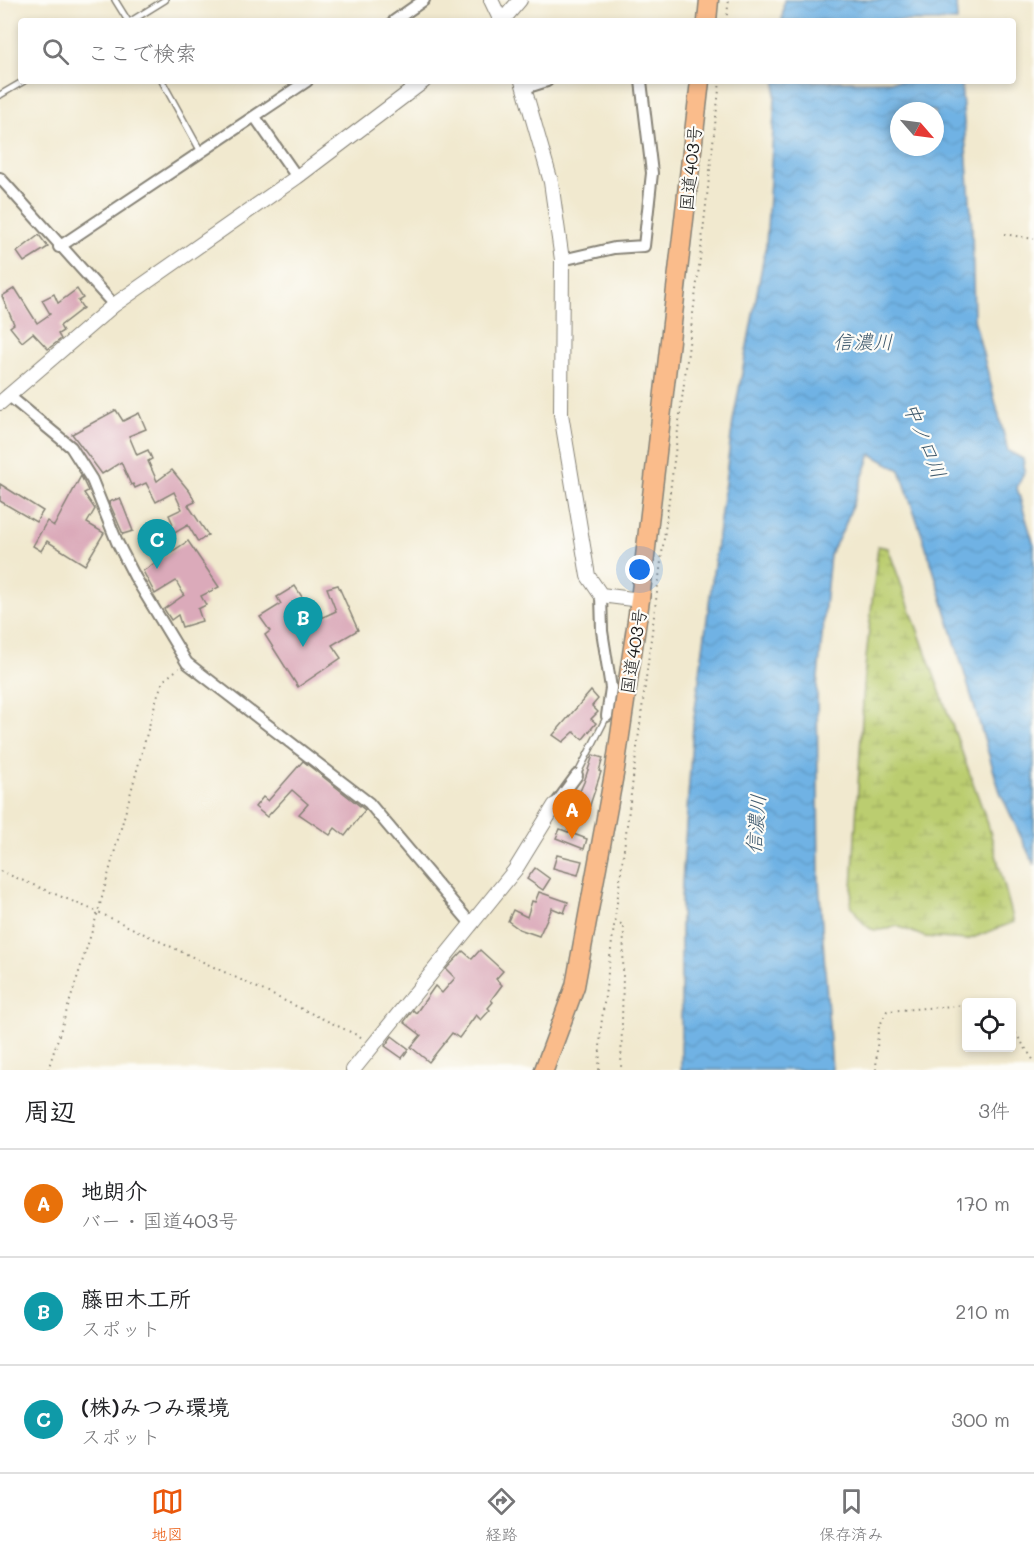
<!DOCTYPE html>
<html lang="ja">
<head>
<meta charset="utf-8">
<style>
  body { margin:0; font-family:Mali,"Klee One",sans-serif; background:#f2f2f2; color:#202124 }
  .controls { position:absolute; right:18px; bottom:18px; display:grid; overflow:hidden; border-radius:6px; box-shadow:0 3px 9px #0003 }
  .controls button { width:54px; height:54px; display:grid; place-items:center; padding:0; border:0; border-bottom:2px solid #e0e0e0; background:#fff; color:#202124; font:30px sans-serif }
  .compass { position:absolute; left:890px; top:102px; width:54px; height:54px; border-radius:50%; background:#fff; box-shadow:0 3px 9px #0003; rotate:118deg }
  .you { position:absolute; left:640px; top:570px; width:21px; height:21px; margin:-15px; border:4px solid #fff; border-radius:50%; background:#1a73e8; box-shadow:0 0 0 9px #1a73e833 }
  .badge { display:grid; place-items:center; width:39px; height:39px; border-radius:50%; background:#ea580c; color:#fff; font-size:20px; font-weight:700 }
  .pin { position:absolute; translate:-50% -50px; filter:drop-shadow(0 2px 3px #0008) }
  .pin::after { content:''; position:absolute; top:32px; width:21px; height:18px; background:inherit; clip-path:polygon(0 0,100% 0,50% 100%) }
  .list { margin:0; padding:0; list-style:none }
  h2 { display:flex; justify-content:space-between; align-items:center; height:78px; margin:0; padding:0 24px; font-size:26px }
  h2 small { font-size:20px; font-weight:400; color:#757577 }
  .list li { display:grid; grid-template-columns:39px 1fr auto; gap:18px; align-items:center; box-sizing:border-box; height:108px; padding:0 24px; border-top:2px solid #e0e0e0 }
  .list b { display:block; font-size:22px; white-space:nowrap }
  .list p { margin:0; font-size:20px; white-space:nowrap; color:#757577 }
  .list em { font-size:20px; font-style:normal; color:#757577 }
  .icon { flex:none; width:33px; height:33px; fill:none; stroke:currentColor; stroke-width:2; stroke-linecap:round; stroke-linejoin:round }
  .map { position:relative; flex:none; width:1034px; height:1070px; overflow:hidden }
  .search { position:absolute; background:#fff; box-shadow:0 3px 9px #0003; left:18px; right:18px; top:18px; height:66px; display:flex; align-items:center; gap:15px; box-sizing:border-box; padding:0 21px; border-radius:6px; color:#757577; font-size:22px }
  .sheet { height:402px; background:#fff }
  nav { display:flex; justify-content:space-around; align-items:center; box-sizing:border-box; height:84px; border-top:2px solid #e0e0e0; background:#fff; font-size:16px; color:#757577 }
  nav a { display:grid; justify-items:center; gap:3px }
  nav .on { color:#ea580c }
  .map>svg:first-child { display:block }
</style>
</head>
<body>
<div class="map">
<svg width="1034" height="1070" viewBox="0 0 1034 1070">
  <defs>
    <pattern id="wetland-marsh" width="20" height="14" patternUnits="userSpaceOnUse" patternTransform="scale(1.5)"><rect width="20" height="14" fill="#bbcd70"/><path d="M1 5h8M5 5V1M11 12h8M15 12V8" fill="none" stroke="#a0af60"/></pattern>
    <pattern id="water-waves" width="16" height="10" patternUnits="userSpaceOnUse" patternTransform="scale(1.5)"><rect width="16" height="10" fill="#6fb2e4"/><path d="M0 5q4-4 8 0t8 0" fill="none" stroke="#6098c3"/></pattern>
  </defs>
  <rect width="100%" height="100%" fill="#fdfcf7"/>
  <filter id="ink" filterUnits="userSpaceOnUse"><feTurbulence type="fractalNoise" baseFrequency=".0167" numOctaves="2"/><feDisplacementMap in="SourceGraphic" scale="12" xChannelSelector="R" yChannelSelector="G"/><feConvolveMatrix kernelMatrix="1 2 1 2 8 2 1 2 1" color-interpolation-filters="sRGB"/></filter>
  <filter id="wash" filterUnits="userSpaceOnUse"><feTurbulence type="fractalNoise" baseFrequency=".008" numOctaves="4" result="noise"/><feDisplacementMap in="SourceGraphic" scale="24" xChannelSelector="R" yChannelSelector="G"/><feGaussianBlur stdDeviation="1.35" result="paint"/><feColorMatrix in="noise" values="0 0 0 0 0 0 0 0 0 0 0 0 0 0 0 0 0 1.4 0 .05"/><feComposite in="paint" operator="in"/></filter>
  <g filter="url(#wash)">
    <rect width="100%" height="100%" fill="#f1e9cf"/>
    <path fill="url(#wetland-marsh)" stroke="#6c7446" stroke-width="1.5" d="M 878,546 L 888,548 L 988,824 L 1014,922 L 967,940 L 925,937 L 897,926 C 869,936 866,928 851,905 L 865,668 Z"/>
    <g fill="url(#water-waves)" stroke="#466780" stroke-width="1.5" fill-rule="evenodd">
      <polygon points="784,0 956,0 957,21 782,21"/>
      <path d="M 776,81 L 961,81 L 972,227 L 974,319 L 1008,451 L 1023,459 L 1025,470 L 1017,488 L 1034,545 L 1034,865 L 1000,792 L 931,562 L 900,470 L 871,454 L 844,528 L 830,555 L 817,688 L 819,881 L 832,1070 L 681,1070 L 681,898 L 693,725 L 733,421 L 766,245 ZM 899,111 L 935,111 L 935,147 L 899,147 Z"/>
    </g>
    <g id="blocks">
      <g fill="#dbaaba">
        <polygon points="39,235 48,247 24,262 17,252"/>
        <polygon points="15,288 37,323 50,314 42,300 54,294 58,303 77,289 83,298 78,301 83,308 60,326 63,331 58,334 61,339 48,349 33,333 22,342 10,327 14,324 2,296"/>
        <polygon points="116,410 123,421 139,413 146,429 129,436 137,455 148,450 152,459 148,461 157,481 172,470 190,492 195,502 188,505 208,535 198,542 188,525 161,541 156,533 173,524 169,515 182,509 174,492 156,502 146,483 135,488 133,484 131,485 121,462 102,474 72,434"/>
        <polygon points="81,476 88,491 84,493 95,509 87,523 104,533 85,565 47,541 41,551 33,546 47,521 54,526"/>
        <polygon points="0,484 43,511 36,522 0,501"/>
        <polygon points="120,498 133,531 123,534 109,502"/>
        <polygon points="188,541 219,587 201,596 206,605 198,609 202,621 182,627 178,615 171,620 164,609 184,595 176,581 155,594 143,571"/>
        <polygon points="338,585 358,630 332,645 341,658 298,687 265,635 270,631 260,617 281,604 277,597 295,586 317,620 336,611 327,588"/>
        <polygon points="591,691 598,699 592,706 598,712 591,719 596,723 583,739 574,732 563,742 553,735"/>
        <polygon points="593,755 603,758 599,771 601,772 589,808 572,803 577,790 580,791 584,782"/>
        <polygon points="303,761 365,810 345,836 335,828 330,835 299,814 308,804 292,790 267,817 255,807 263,797 268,801"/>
        <polygon points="560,829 587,839 584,849 556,838"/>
        <polygon points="557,855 582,861 578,875 553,868"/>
        <polygon points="535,868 550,879 543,890 527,879"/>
        <polygon points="539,892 568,902 564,913 552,908 539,936 519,929 508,921 513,910 527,917 532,901 535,902"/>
        <polygon points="480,950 503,971 496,979 502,985 491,1000 493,1002 488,1008 490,1010 481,1020 476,1015 459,1038 452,1033 429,1062 411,1047 421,1035 404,1022 413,1010 416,1013 435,986 442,993 455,978 446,969 463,951 472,959"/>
        <polygon points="392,1036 409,1049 402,1058 385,1046"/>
      </g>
    </g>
  </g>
  <g filter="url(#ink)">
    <use href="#blocks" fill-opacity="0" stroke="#868276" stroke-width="1.5"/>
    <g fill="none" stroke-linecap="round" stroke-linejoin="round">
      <defs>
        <g id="service">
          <polyline points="115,0 128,21"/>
          <polyline points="131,21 165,0"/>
          <polyline points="162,81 200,150"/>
          <polyline points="0,95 24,81"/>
          <polyline points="577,775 607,716"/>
        </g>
        <g id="minor">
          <polyline points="394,21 424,0"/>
          <polyline points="525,88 547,81"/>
          <polyline points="255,117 297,177"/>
          <polyline points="0,178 114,305"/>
          <polyline points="59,247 307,81"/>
          <polyline points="562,260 614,248 644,246 652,173 641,81"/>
          <polyline points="8,395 71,447 92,480 117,542 135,577 187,663 369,803 472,925"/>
          <polyline points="601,595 602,631 611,688 607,716"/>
          <polyline points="555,805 577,775"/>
        </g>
        <g id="tertiary">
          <polyline points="491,0 501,21"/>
          <polyline points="502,21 520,0"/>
          <polyline points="522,81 551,182 562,260 561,414 588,576 601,595 640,600"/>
          <polyline points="0,403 114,305 297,177 424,81"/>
          <polyline points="353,1070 515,870 555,805"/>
        </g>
        <g id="trunk">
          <polyline points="707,21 709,0"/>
          <polyline points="544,1070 575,986 615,769 640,600 700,81"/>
        </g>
      </defs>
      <use href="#service" stroke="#868276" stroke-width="8"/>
      <use href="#minor" stroke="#868276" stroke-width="14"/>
      <use href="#tertiary" stroke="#868276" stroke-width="16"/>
      <use href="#trunk" stroke="#868276" stroke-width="21"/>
      <g stroke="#868276" stroke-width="2" stroke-dasharray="1.5 4.5" stroke-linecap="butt">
        <polyline points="726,21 729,0"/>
        <polyline points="1004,234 1034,239"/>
        <polyline points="0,871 98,912 363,1038"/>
        <polyline points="615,920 624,926 621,1070"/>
        <polyline points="1012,1028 1034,1061"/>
        <polyline points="48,1070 98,912 157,697 163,681 179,668"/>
        <polyline points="599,1070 601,1027 699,267 720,81"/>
        <polyline points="876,1070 878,1029 887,1011 966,1005"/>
      </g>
      <use href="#service" stroke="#fff" stroke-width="5"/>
      <use href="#minor" stroke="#fff" stroke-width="10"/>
      <use href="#tertiary" stroke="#fff" stroke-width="14"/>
      <use href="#trunk" stroke="#fabc8b" stroke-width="18"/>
    </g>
  </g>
  <g text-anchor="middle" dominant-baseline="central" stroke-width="4.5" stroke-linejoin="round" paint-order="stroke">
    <g font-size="18" fill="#1c1c1c" stroke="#fdfcf7">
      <text transform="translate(690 168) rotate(-84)">国道403号</text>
      <text transform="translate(633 651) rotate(-81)">国道403号</text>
    </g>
    <g font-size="20" font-style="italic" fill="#3d586c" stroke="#fdfcf7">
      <text x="863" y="341">信濃川</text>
      <text transform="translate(926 440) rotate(68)">中ノ口川</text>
      <text transform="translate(755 824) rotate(-85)">信濃川</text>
    </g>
  </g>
</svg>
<div class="controls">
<button><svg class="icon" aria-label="locate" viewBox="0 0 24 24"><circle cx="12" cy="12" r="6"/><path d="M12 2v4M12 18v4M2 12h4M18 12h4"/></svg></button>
</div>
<svg class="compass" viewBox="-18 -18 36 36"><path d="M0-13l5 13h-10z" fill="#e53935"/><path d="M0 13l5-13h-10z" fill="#757577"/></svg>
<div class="you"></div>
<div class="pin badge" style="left:572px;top:839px;background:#e8710a">A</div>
<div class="pin badge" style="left:303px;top:647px;background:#0f9aa8">B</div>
<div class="pin badge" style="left:157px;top:569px;background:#0f9aa8">C</div>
<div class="search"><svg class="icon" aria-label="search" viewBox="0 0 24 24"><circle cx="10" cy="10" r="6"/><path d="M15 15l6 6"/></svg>ここで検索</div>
</div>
<section class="sheet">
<h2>周辺<small>3件</small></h2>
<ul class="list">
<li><span class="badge" style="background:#e8710a">A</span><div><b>地朗介</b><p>バー · 国道403号</p></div><em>170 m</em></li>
<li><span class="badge" style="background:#0f9aa8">B</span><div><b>藤田木工所</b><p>スポット</p></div><em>210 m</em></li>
<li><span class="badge" style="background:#0f9aa8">C</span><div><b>(株)みつみ環境</b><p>スポット</p></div><em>300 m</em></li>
</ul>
</section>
<nav>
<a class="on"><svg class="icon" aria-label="map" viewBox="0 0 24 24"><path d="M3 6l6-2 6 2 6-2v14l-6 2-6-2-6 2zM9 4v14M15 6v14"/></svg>地図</a>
<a><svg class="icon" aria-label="directions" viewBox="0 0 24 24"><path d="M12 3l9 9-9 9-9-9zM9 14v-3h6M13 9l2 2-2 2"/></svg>経路</a>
<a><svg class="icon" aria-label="saved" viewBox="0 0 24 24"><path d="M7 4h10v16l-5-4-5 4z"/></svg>保存済み</a>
</nav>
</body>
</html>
